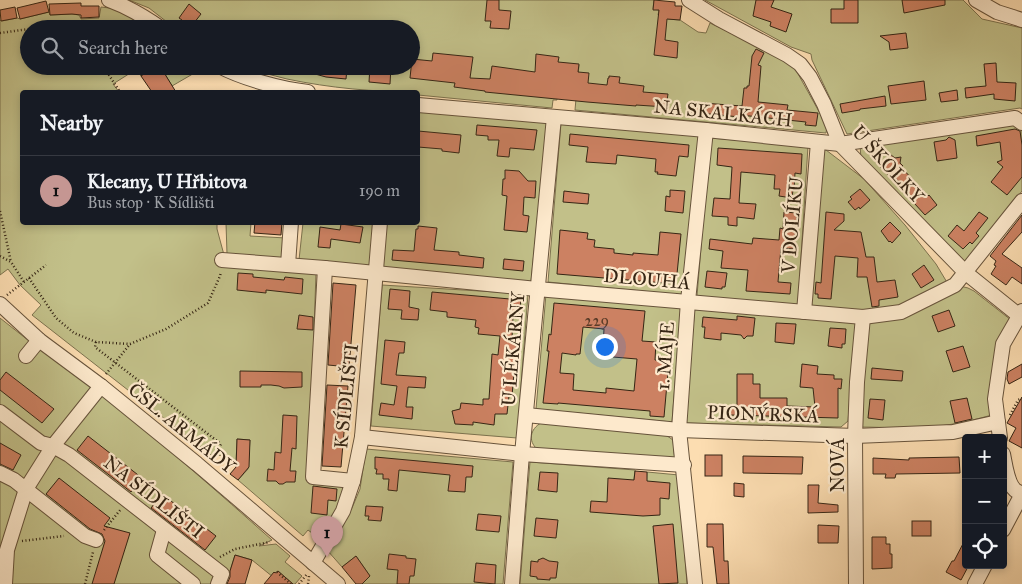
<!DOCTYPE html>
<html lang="en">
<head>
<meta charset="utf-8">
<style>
  body { margin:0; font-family:"IM FELL Great Primer",serif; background:#242831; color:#f1f3f6 }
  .controls { position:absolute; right:15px; bottom:15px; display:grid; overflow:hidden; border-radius:5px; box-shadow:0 2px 8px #0003 }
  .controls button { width:45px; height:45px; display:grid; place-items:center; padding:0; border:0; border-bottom:1px solid #363941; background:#171b24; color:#f1f3f6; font:25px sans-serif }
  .you { position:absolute; left:604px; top:346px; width:18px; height:18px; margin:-12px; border:4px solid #fff; border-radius:50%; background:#1a73e8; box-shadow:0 0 0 8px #1a73e833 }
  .badge { display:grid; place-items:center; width:32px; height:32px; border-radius:50%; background:#c59692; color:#111; font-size:16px; font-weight:700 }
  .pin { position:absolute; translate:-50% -41px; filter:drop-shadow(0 1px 2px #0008) }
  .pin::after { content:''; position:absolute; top:26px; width:18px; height:15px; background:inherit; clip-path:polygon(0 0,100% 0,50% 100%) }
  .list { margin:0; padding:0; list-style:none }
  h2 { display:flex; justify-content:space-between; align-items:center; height:65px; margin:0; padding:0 20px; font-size:21px }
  h2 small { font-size:16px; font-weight:400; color:#9ea1a6 }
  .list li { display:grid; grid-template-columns:32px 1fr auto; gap:15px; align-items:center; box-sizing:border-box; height:70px; padding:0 20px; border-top:1px solid #363941 }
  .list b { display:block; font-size:19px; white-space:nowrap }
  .list p { margin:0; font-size:16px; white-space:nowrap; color:#9ea1a6 }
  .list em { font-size:16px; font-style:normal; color:#9ea1a6 }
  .icon { flex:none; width:28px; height:28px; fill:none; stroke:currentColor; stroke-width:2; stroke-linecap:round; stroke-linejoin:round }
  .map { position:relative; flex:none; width:1022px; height:584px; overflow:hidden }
  .search { position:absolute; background:#171b24; box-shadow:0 2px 8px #0003; left:20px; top:20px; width:400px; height:55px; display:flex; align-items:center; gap:12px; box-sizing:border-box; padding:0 18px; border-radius:28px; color:#9ea1a6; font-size:19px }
  .panel { position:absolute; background:#171b24; box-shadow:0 2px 8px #0003; left:20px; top:90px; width:400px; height:135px; border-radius:5px }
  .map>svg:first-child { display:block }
</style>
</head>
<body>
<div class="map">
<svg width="1022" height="584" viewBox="0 0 1022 584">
  <rect width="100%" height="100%" fill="#fcddb1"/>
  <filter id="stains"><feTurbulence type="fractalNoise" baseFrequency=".004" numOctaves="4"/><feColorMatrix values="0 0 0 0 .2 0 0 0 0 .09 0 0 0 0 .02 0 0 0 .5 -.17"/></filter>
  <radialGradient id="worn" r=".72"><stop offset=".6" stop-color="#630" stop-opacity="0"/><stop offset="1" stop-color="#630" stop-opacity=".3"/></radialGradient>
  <g fill="#c2c089" stroke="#7c724e">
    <path d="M 129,0 L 654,0 L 653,9 L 659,10 L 658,15 L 668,16 L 668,19 L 680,20 L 698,32 L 706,33 L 710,23 L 792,63 L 827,126 L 826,133 L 575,110 L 579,65 L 558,87 L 557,100 L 553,100 L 552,108 L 418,95 L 418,92 C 374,92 330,88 287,79 C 272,75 257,72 242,66 L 411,66 L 411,29 L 176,29 L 149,8 Z"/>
    <polygon points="705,0 963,0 982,19 1022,28 1022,109 1020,108 847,134 812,60 811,54 791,47"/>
    <polygon points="101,7 118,9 148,29 29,29 29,66 154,66 141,76 135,70 113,84 119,92 22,92 22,222 217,223 217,229 227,266 316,272 309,480 349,484 327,529 320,539 308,530 303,536 238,480 248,469 250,440 237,439 236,464 230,456 211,455 32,315 41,305 20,285 8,269 0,275 0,20 2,21 17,18 20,19 49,12 50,15 72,14 79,15 81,19 99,18"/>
    <polygon points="158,66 201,66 203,68 172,86 163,71"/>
    <polygon points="418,110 547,122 531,282 381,270 386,223 418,222"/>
    <polygon points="561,123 699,136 683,295 548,282"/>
    <polygon points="1013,123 1022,126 1022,191 965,263 861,159 860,145"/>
    <polygon points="710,138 808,146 798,305 697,296"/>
    <polygon points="823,149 826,150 864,179 905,225 936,264 948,284 898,306 868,311 810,306"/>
    <polygon points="226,223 251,223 250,236 286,238 285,256 280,259 227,254"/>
    <polygon points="303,223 376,223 372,267 299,260"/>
    <polygon points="382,285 528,294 517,438 371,426"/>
    <path d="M 960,286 L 968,288 L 974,291 L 1011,320 L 992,415 C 977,419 962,423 947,425 C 918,430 887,427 858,427 L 868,322 Z"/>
    <polygon points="546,294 681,307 672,422 536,409"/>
    <polygon points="695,307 856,321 848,421 841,427 684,423"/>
    <path d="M 0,318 C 34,346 71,371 106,399 C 163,444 218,492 272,540 L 259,546 L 276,544 L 290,556 L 285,562 L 302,576 L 295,584 L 293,584 L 278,571 L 273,577 L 252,560 L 235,555 L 226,584 L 0,584 Z"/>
    <path d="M 541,423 L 660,431 L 673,440 L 675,461 L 537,449 C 528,441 530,429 541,423 Z"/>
    <polygon points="366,449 513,462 503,584 362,584 370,576 356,556 342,567 327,550 352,508 360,489"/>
    <polygon points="530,462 635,470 633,489 646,490 647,472 679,475 687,584 520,584"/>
  </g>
  <g fill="#cc8162" stroke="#352514" fill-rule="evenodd">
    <polygon points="487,0 499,0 499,10 511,11 509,29 490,28 491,21 485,21"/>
    <polygon points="654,0 675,2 675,6 682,6 680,20 667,19 665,40 678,42 677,58 654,55 659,10 653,10"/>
    <polygon points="756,0 774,0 771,7 792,14 786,32 770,26 771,22 753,16"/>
    <polygon points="844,0 858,0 858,23 831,23 831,9 844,9"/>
    <polygon points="902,0 945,0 945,5 904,13"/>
    <polygon points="46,1 49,12 20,19 17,8"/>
    <polygon points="81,3 81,6 99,6 99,17 81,18 81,15 72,14 50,15 49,4"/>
    <polygon points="189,4 201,14 190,28 181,22 182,20 179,18"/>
    <polygon points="15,7 17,18 1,21 0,10"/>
    <polygon points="906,33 908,48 890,50 889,42 880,36"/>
    <polygon points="756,49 764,53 758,65 761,66 758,102 788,105 787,110 818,113 816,126 805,125 806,122 740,115 740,117 689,112 690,102 742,106 744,88 747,88 747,86 749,86 752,56"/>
    <polygon points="433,53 473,57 470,78 490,79 492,66 535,72 536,54 559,57 558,62 579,64 578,72 589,73 588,83 607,85 608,78 609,78 609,76 620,77 619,83 644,86 643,92 668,94 666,107 636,105 636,106 587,102 485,92 485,91 454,87 455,83 410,78 412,59 432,61"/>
    <polygon points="996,63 997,82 1016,83 1015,101 994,99 994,94 966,98 965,88 986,86 984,64"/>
    <polygon points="297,66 327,66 347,68 346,79 326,77 297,69"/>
    <polygon points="370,66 391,66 390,84 369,82"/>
    <polygon points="153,68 158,74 163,71 176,92 152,92 141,76"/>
    <polygon points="924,81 926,100 891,104 888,86"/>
    <polygon points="957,90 958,100 941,102 939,93"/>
    <polygon points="885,96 886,106 860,109 860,110 842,113 840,104"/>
    <polygon points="477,125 537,130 534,150 510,148 509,157 497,156 499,140 488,140 488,136 476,135"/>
    <polygon points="1015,129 1020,131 1022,145 1022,177 1007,195 991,182 1003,167 997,162 1002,160 1000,142 977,146 976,136"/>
    <polygon points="418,131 461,135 459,153 442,151 442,149 418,147"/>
    <polygon points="570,134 689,145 688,157 679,156 676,176 657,174 658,172 655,172 656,159 617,155 616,164 586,162 588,147 569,145"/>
    <polygon points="949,137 955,140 957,158 937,161 934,142 946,140"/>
    <polygon points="718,148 802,154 801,174 795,173 794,190 793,190 792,198 779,196 780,189 774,189 775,175 741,172 739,203 756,204 754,219 737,217 737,226 728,225 728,217 712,216 714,198 730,199 732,167 717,165"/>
    <polygon points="891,155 895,158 901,157 900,163 903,166 901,167 928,196 929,195 937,205 925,215 904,192 907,189 893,176 891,178 880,167"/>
    <polygon points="505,170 519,171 528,181 536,181 535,198 524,197 523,215 529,216 527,232 504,230 507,196 502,195 503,179 505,179"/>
    <polygon points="860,189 870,200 860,209 859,207 855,210 848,202 852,199 850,197"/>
    <polygon points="670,190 685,191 683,213 665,211 666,196 670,197"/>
    <polygon points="564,191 589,194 588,204 563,202"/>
    <polygon points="784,212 797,213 794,249 781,248 778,282 791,283 790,294 746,291 748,270 721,268 723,251 709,249 710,239 752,244 753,238 779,240 780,228 783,229"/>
    <polygon points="826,212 844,214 844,221 834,230 861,232 866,257 874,257 877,282 895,280 898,297 879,300 879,306 872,307 867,277 857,277 858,258 835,256 831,299 818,298 818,294 815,294 816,282 821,283"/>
    <polygon points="979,212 988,218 976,233 979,236 972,244 970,242 963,249 948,236 957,225 964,231"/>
    <polygon points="1022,215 1022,232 1002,254 1022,268 1022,284 1012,277 1006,285 991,274 996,266 994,265 996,261 990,256"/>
    <polygon points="255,222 282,222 281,235 254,233"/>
    <polygon points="890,222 901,233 892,243 890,241 889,242 881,231"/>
    <polygon points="341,224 363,227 360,243 331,239 330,248 318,247 320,227 340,230"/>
    <polygon points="418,226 437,228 434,250 459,252 459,255 484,258 483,268 392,260 393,250 414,251 416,229 418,229"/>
    <polygon points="560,230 588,233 587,239 595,240 594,247 614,249 614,253 633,255 633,253 658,255 660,232 681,234 676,284 557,274"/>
    <polygon points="504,259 524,261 523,271 503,269"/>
    <polygon points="924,265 934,280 921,288 912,274"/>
    <polygon points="707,271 727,273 725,287 722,287 722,289 705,287"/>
    <polygon points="238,273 253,274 253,277 284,280 285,277 303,279 302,294 266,290 266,293 237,290"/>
    <polygon points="333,283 356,285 349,367 328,365"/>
    <polygon points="390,289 410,291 409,307 419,309 418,320 401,319 402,310 388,309"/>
    <polygon points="432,292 521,300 519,316 513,315 512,338 517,339 512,396 509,396 507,414 495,414 494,425 473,422 473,425 455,424 452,411 460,409 461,403 483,405 483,399 489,399 492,354 498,355 500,336 478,334 479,328 475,327 476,320 447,317 447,312 430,310"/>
    <path d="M 554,303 L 645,311 L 642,341 L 656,342 L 655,360 L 669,361 L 664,417 L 650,416 L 650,411 L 558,403 L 558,404 L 543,403 L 549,351 L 547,351 L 549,334 L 551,335 ZM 583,327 L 604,329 L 603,346 L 614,347 L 613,357 L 637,359 L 634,391 L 606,388 L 606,393 L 573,390 L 574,374 L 560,373 L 562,353 L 576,355 L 576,354 L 580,354 Z"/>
    <polygon points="949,310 955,326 938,332 932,316"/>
    <polygon points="299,315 313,317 313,330 297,329"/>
    <polygon points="737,316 755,318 753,336 747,336 744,339 741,335 721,333 721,340 704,338 705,327 702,327 703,317 737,320"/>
    <polygon points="776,323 796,324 794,344 775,342"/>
    <polygon points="830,328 846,329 845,344 842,344 842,348 828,346"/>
    <polygon points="385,340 405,342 404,353 399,353 396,375 426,377 425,388 408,387 406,407 413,407 412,419 379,415 381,403 394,405 397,386 381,384"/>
    <polygon points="963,346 970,367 953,372 946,351"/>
    <polygon points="802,364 818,366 817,374 834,375 834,379 842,379 841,389 838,388 838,418 730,415 730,405 737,405 737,374 753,374 753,384 760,384 760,398 787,398 787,406 815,407 813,388 800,387"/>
    <polygon points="1022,364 1022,377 1009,384 1007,379 1008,372"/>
    <polygon points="872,368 903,371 902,381 871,379"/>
    <polygon points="240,371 302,372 302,387 284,388 279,386 271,385 261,385 261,387 240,387"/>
    <polygon points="6,372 54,409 42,423 0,390 0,380"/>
    <polygon points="327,385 348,386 341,467 322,466"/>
    <polygon points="1022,397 1022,448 1009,441 1016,428 1007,423"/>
    <polygon points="967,398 972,419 955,423 950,401"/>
    <polygon points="870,399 885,400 883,420 868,418"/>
    <polygon points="283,415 297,416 296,449 292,448 290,471 296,471 295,482 286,482 283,484 279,484 276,481 267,481 268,469 274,470 275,452 281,453"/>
    <polygon points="88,436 142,478 131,492 77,450"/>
    <polygon points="237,439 250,440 249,467 238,480 230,474 236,467"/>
    <polygon points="0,443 21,455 13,470 0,464"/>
    <rect x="705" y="455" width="17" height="21"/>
    <polygon points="743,456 803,457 802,474 743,473"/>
    <polygon points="375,457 473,466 472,477 466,477 465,492 448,491 450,475 399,470 397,491 388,490 389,479 383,479 383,474 376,474 377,469 375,469"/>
    <polygon points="959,457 960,473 896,474 895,478 885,478 886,474 873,474 873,458 909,460 909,458"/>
    <polygon points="635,471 647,472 647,481 670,483 669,499 660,498 660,515 643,516 590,512 591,501 607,502 608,478 634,480"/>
    <polygon points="540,472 558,473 557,492 538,490"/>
    <polygon points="59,478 110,518 104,526 130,533 114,584 92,584 105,541 102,534 90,529 46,494"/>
    <polygon points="734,483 744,484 744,497 734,496"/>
    <polygon points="808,485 819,485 818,503 838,505 838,512 808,513"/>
    <polygon points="313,486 337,489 336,501 328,500 327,515 311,513"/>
    <polygon points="162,494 216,536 205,550 151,508"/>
    <polygon points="366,506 383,507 381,521 368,520 369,516 365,516"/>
    <polygon points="478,514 501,516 499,532 476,530"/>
    <polygon points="536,518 558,520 556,538 534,536"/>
    <rect x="912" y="521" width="19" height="15"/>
    <polygon points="673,524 678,583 659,584 653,526"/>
    <polygon points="707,524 723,524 724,561 728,561 729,584 717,584 713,547 707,547"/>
    <polygon points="818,525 839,526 838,543 818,543"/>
    <polygon points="872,537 886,537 886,544 890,544 890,554 892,554 892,568 872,569"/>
    <polygon points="966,538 966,565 969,565 961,580 946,572 952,561 954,561"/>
    <polygon points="389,554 406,556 406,558 416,559 414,576 410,576 409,584 397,584 398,570 387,569"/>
    <polygon points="235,555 252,560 245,584 227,584 230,577 230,571"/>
    <polygon points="356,556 370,576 362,584 356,584 342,567"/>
    <polygon points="543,558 549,561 558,562 556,578 550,578 550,580 537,579 537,577 530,576 531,561 538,562 538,560"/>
    <polygon points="476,563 496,565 495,584 474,582"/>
    <polygon points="278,571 293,584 264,584 274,572 275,573"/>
  </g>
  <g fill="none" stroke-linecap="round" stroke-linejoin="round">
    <defs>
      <g id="minor">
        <path d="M 109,0 C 128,7 145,17 162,29"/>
        <polyline points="689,0 719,19 787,55 800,64 810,77 824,104 840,144 966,273 1022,318"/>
        <polyline points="976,0 997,12 1022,20"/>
        <path d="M 219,66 C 244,79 281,89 308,92"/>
        <polyline points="418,105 706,130 840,144 1015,118 1022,123"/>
        <polyline points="222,260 325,268 537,289 863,317 901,312 955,285 1022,201"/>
        <polyline points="288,265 291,222"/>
        <polyline points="325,268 313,477 353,481"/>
        <polyline points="0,304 39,340 101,386 197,464 338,584"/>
        <polyline points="804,312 818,142"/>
        <polyline points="26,356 39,340"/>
        <polyline points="0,412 41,443 53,446 69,455 222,574 218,584"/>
        <polyline points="526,415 679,430 855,436 953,432 998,422"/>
        <polyline points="362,437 522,454 684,465"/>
        <polyline points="1000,438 995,399 1003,344 1022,311"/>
        <path d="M 1003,454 C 1005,463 1007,483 1015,490 C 1016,491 1021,493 1022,494"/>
        <polyline points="0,473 14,480 85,536 96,540"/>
        <polyline points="164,530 157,555 193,584"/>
        <polyline points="1003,530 1022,494"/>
        <polyline points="313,563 343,511 353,481 362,437 380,222"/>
        <polyline points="5,584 7,550 26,489 53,446 101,386"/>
        <polyline points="512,584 522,454 554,117"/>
        <polyline points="695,584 679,430 688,301 706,130"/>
        <polyline points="856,584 855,436 857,382 863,317"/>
        <polyline points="975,584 985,565"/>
      </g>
    </defs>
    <use href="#minor" stroke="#67533b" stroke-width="16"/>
    <g stroke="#352514" stroke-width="2.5" stroke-dasharray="1 2.5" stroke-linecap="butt">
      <polyline points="33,29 47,28 56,29"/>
      <polyline points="0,33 29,29"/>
      <polyline points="103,66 120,92"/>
      <polyline points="0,211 11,262"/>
      <polyline points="0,256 11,262 24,282"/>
      <polyline points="29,278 56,318 74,333 96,342 130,344 166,329 208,303 220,276 221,272"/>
      <polyline points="7,295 46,265"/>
      <polyline points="96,342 95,347 221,444 213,461"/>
      <polyline points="106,374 130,344"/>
      <polyline points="1010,415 1018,400 1022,398"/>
      <polyline points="104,530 121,509"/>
      <polyline points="22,541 64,536"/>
      <polyline points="220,557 235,549 270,542"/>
      <polyline points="277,572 291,584"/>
      <polyline points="85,584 93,552"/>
      <polyline points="299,584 307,574"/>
      <polyline points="308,584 309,576"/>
    </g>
    <use href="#minor" stroke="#fde9cc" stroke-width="14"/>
  </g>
  <g text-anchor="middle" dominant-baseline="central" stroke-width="4.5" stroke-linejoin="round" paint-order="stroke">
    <g font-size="16" fill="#5b3c28">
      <text x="597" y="320">229</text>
    </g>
    <g font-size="19" fill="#352514" stroke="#fde9cc">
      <text transform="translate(723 113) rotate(6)">NA SKALKÁCH</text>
      <text transform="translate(888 164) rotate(48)">U ŠKOLKY</text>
      <text transform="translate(792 225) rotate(-85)">V DOLÍKU</text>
      <text transform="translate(647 279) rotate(5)">DLOUHÁ</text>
      <text transform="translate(513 349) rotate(-85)">U LÉKÁRNY</text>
      <text transform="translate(665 356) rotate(-86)">1. MÁJE</text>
      <text transform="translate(346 396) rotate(-84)">K SÍDLIŠTI</text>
      <text transform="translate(763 414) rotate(2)">PIONÝRSKÁ</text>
      <text transform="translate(182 428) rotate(39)">ČSL. ARMÁDY</text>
      <text transform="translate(837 465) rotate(-90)">NOVÁ</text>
      <text transform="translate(154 497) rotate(38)">NA SÍDLIŠTI</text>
    </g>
  </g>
  <rect width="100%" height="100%" filter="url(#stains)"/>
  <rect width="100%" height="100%" fill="url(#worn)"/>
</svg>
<div class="controls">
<button>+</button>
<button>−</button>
<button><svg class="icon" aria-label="locate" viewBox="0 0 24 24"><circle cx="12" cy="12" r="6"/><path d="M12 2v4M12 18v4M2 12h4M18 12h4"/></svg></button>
</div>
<div class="you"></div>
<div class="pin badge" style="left:327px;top:557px">1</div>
<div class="search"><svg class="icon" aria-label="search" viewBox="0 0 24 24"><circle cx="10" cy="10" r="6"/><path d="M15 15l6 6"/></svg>Search here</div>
<section class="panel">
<h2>Nearby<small></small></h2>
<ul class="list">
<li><span class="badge">1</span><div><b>Klecany, U Hřbitova</b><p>Bus stop · K Sídlišti</p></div><em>190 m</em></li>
</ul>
</section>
</div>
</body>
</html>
